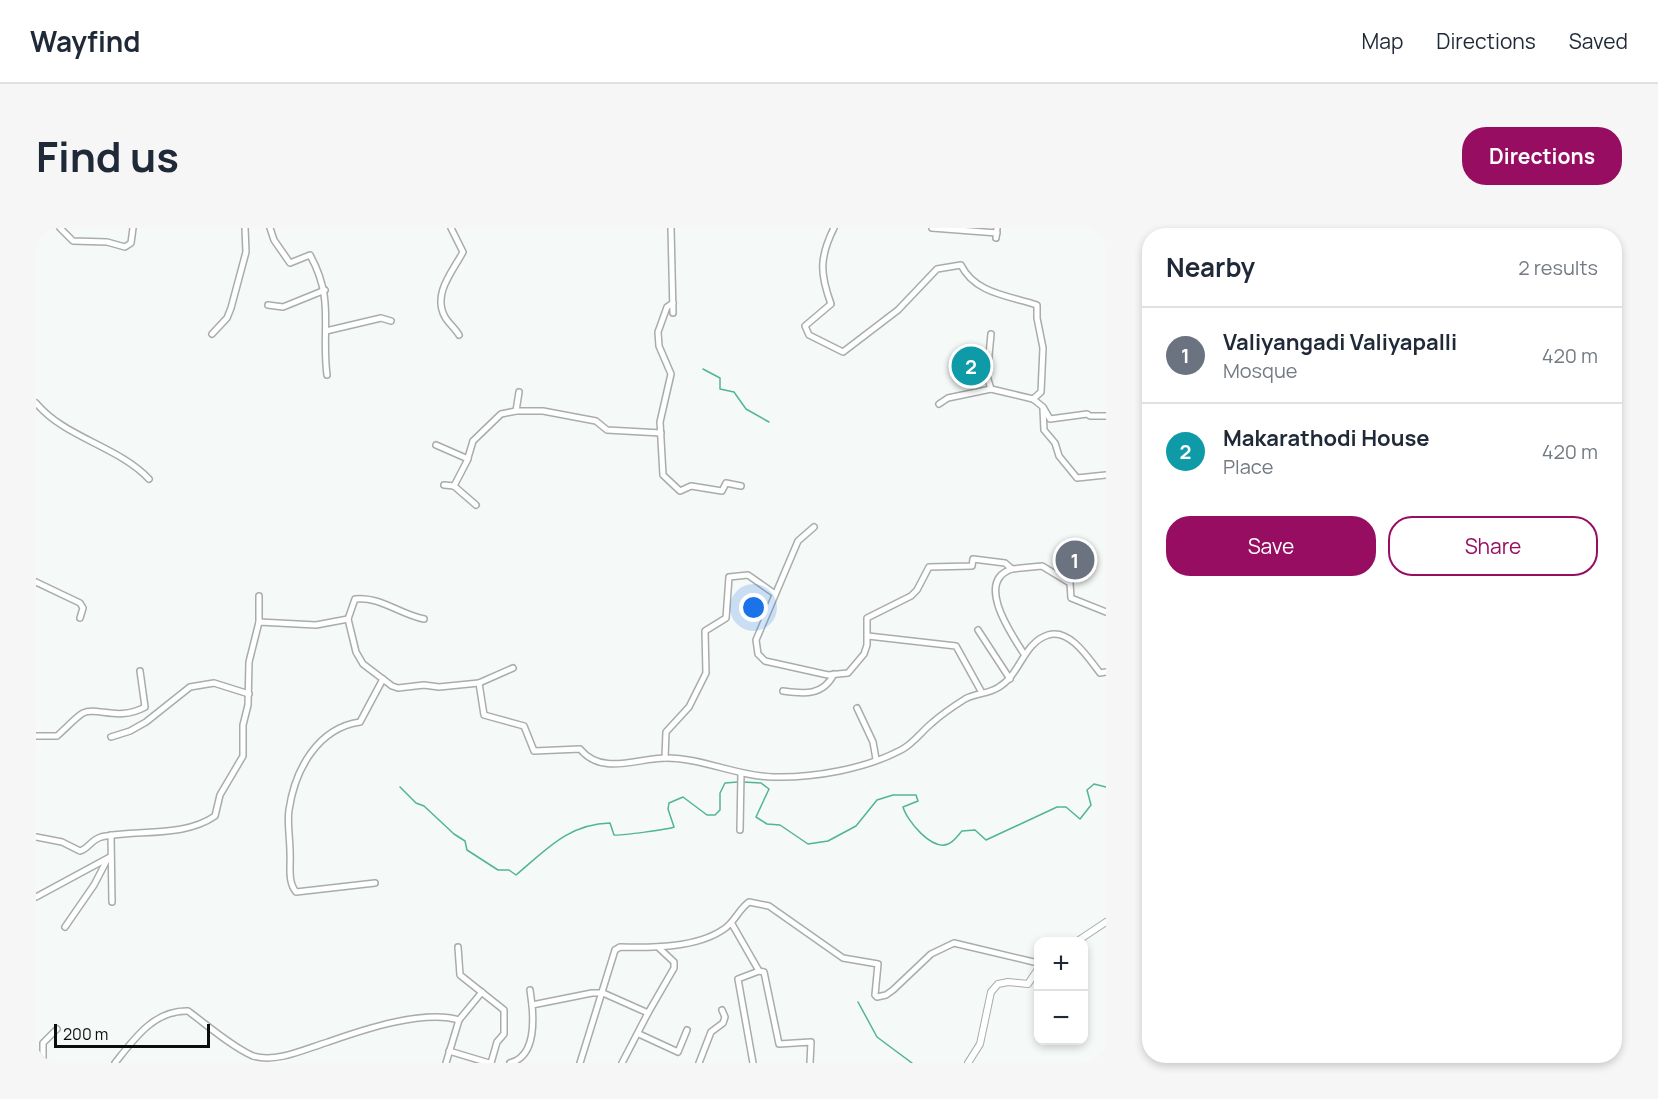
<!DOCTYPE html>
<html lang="en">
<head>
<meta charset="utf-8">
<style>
  body { margin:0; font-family:Manrope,sans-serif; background:#f6f6f7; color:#1f2937 }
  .controls { position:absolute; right:18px; bottom:18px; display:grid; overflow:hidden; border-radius:12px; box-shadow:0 3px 9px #0003 }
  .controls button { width:54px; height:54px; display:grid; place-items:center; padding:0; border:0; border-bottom:2px solid #e0e1e3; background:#fff; color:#1f2937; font:30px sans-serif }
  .scale { position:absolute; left:18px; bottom:15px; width:156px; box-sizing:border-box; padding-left:6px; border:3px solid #0c0e0d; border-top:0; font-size:16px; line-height:21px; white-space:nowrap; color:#0c0e0d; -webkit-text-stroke:4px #f5f9f7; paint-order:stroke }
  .you { position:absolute; left:718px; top:380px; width:21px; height:21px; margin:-15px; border:4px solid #fff; border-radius:50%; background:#1a73e8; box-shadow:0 0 0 9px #1a73e833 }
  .badge { display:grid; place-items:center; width:39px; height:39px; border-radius:50%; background:#970d62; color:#fff; font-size:20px; font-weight:700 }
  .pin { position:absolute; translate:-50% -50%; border:3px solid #fff; box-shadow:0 2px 6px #0006 }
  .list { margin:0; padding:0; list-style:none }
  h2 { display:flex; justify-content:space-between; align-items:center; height:78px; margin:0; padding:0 24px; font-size:26px }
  h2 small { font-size:20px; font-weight:400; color:#747a83 }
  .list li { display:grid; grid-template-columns:39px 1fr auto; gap:18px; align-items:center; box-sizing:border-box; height:96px; padding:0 24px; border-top:2px solid #e0e1e3 }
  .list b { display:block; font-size:22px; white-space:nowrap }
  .list p { margin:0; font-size:20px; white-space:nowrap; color:#747a83 }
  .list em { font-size:20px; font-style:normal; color:#747a83 }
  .actions { display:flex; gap:12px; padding:18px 24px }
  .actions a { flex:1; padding:14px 0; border:2px solid #970d62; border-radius:24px; text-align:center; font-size:21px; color:#970d62 }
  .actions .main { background:#970d62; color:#fff }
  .map { position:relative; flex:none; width:1070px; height:835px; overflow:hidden; border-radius:24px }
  header { display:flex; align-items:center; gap:36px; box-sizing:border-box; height:84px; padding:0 30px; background:#fff; border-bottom:2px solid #e0e1e3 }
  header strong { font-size:28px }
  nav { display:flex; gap:33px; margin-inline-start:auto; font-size:21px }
  .intro { display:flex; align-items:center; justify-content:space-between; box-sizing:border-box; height:144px; padding:0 36px }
  h1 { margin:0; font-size:42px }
  .button { padding:15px 27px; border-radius:24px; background:#970d62; color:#fff; font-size:21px; font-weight:700 }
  main { display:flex; gap:36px; padding:0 36px }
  aside { flex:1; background:#fff; border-radius:24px; box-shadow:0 3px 9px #0003 }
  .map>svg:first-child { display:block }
</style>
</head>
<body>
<header>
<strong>Wayfind</strong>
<nav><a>Map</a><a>Directions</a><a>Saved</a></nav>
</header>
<div class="intro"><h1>Find us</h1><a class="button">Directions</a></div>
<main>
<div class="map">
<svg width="1070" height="835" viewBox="0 0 1070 835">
  <rect width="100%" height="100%" fill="#f5f9f7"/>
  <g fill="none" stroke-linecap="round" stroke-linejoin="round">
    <g stroke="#51b690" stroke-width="1.5">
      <polyline points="667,141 684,150 684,161 698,164 710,181 733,194"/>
      <path d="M 707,554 L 725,555 L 733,561 L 720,589 L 731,596 L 744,597 L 772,616 L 792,613 L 820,598 L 841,572 L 857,567 L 880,567 L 882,573 L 867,579 C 871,593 896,623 912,616 C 918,614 922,607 926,603 L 939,602 L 950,612 L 1021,579 L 1030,579 L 1044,591 L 1055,577 L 1051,562 L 1058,556 L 1070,559"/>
      <path d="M 364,559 L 380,575 L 388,578 L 418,606 L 429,613 L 431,622 L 462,642 L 473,642 L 480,647 C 510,622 532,596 574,595 L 578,607 C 584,608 634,601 638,599 L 632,581 L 633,575 L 647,569 L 671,587 L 679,587 L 684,582 L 684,565 L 689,555 L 702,554"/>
      <polyline points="822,774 841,809 876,835"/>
    </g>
    <defs>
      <g id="minor">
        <polyline points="24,0 37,13 71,14 89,19 95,15 97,0"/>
        <path d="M 234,0 L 238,12 L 254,35 L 274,27 C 299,72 285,100 291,147"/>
        <path d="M 415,0 L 427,24 C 417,43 396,66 409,89 C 413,96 419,100 423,107"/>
        <polyline points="635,0 637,85"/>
        <path d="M 798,0 C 783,30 784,46 795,76 L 769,98 L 773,107 L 807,124 L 862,82 L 901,41 L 925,37 C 939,66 975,68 1001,77 L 1001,90 L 1007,120 L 1005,164 L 997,171"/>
        <polyline points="896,0 961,5"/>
        <polyline points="960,10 961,0"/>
        <polyline points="637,75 631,79 622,104 623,118 635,146 624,194 627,247 644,263 655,258 686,263 690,255 705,258"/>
        <polyline points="232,77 247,79 289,62"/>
        <polyline points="290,103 345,90 355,93"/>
        <polyline points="176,106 191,90 195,80 210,24 209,0"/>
        <polyline points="955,161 951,148 955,106"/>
        <path d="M 0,175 C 29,210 82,218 113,251"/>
        <polyline points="903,176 912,170 955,161 997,171 1007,179 1014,191 1051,186 1054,188 1070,188"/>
        <polyline points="1007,181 1008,202 1019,215 1023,228 1041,250 1070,247"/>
        <polyline points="480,183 483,164"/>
        <polyline points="400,217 432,231"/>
        <polyline points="408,257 418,258 431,233 437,213 465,186 480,183 507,183 560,193 571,202 625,205"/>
        <polyline points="418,258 440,277"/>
        <polyline points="778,299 762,313 720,412 722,426 729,433 792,447 812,445 828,426 831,417 831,390 875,368 881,362 893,339 936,338 937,331 969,335 976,341 1006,338 1034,355 1035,370 1070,384"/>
        <path d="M 976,341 C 938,353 976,407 988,426"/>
        <polyline points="0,354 44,375 47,380 44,390"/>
        <path d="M 312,391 L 319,371 C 344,368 363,386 388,391"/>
        <polyline points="223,394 223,368"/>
        <polyline points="942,402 974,451"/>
        <polyline points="832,408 920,418 945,463"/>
        <path d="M 477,440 L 443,455 L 448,487 L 488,498 L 498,523 L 544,521 C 566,548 601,530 630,530 C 667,530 700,548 737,549 C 778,550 829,541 865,522 C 877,516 886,503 896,495 C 906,486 918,478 929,471 C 940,465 953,466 963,459 C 984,447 987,415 1012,407 C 1034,400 1053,431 1064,445 L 1070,444"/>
        <path d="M 747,463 C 768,466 787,468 798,446"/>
        <polyline points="821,480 837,514 840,531"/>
        <path d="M 0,508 L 21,508 C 28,502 40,489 47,485 C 61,478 82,494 109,479 L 104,443"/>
        <polyline points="75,509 94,503 110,494 154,459 178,455 213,466"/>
        <polyline points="629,530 630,504 653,479 670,445 669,403 690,390 693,349 712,347 739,366"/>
        <polyline points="704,602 705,545"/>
        <polyline points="75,607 76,674"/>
        <path d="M 0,609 L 26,614 L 44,623 C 53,620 55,612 65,609 C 102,601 147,610 179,588 L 184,567 L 207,528 L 207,497 L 212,477 L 213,434 L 223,394 L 280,397 L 312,391 L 320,424 L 327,436 L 356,458 L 362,460 L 388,457 L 403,459 L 443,455"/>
        <path d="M 339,655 L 260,664 C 251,653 255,637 254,624 C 254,610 251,595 253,582 C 259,541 282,500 324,494 L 347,451"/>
        <polyline points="0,669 74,629"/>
        <polyline points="696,696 723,743 728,744 743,816 775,814 774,835"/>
        <polyline points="29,699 58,657 71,632"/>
        <polyline points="422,719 424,747 468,782 468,806 461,814 455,835"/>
        <polyline points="494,762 496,777"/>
        <polyline points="612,785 638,740 638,734 623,720"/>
        <polyline points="603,806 642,824 651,802"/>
        <polyline points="413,823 453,835"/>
        <polyline points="7,835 7,815 21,801"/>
        <path d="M 79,835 C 98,811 118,782 152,783 C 171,797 196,819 217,828 C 241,835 269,821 292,814 C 326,802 388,781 423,792 L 446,764"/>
        <polyline points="410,835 423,792"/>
        <path d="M 474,835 C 498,829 498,798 496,777 L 556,765 L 567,765 L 612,785 L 586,835"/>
        <path d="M 544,835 L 579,722 L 584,719 C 615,720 661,720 688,701 C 699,694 702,682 713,674 L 733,678 L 807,730 L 842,736 L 839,767 L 841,769 L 850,767 L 857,762 L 895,726 L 918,715 L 1002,735"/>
        <polyline points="663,835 675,804 687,795 689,789 686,782"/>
        <polyline points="717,835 702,751 723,743"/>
      </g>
      <g id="major">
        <polyline points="1040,714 1070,694"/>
        <polyline points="932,835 944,816 955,764 962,756 972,754 992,756 1002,741"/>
      </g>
    </defs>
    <use href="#minor" stroke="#a8adab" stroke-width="8"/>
    <use href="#major" stroke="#a8adab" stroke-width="8"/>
    <use href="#minor" stroke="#fff" stroke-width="5"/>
    <use href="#major" stroke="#fff" stroke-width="6"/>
  </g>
</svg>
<div class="controls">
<button>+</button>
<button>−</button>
</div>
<div class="scale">200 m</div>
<div class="you"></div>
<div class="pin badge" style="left:1039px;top:332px;background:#6b7280">1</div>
<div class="pin badge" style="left:935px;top:138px;background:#0f9aa8">2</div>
</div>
<aside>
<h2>Nearby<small>2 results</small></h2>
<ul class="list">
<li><span class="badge" style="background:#6b7280">1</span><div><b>Valiyangadi Valiyapalli</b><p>Mosque</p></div><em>420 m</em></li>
<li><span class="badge" style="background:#0f9aa8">2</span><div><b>Makarathodi House</b><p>Place</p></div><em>420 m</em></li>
</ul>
<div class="actions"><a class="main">Save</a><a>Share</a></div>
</aside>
</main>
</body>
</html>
